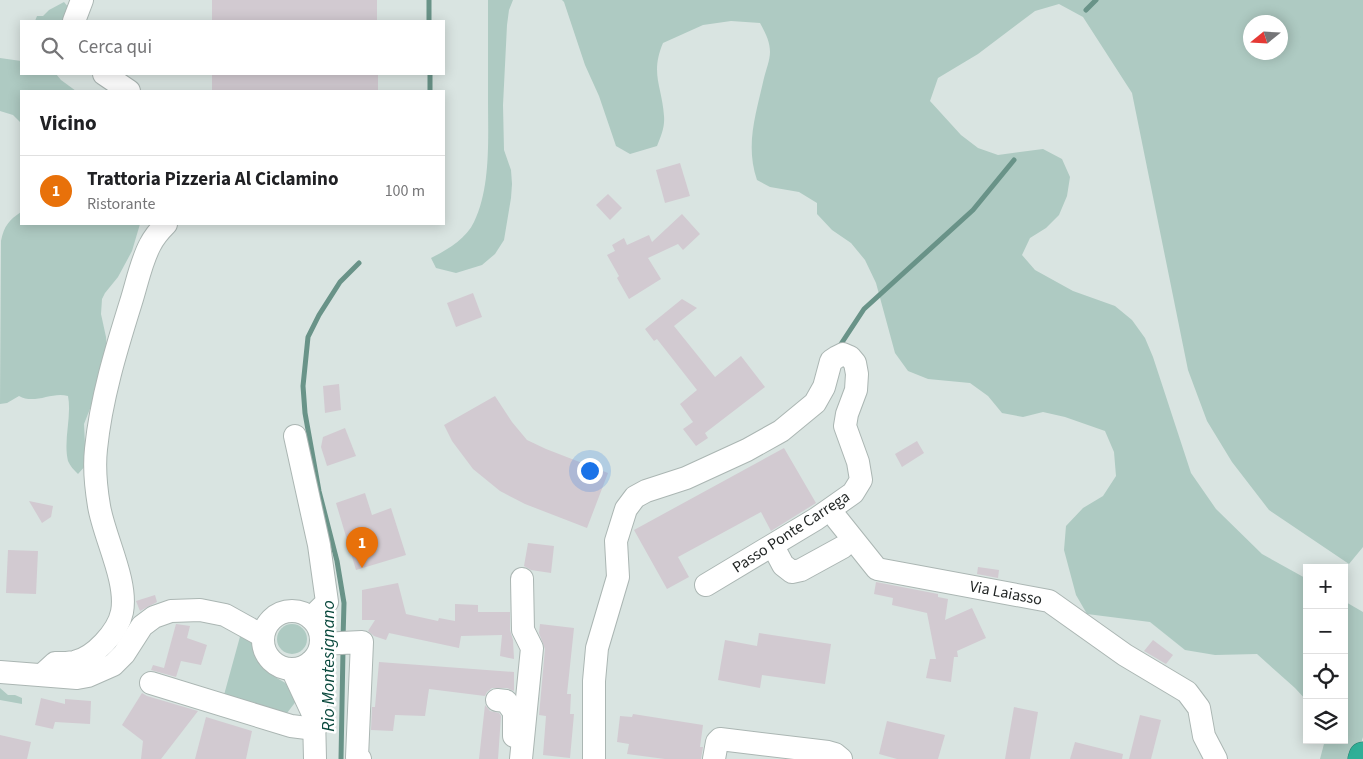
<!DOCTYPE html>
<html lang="it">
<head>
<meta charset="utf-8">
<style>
  body { margin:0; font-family:"Source Sans 3",sans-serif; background:#f2f2f2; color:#202124 }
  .controls { position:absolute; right:15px; bottom:15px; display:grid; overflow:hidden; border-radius:0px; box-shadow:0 2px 12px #0003 }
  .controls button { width:45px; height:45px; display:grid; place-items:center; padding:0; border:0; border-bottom:1px solid #e0e0e0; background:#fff; color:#202124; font:25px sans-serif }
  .compass { position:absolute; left:1243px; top:15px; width:45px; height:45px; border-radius:50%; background:#fff; box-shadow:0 2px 12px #0003; rotate:252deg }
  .you { position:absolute; left:589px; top:470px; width:18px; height:18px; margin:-12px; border:4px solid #fff; border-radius:50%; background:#1a73e8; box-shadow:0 0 0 8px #1a73e833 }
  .badge { display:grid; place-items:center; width:32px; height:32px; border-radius:50%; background:#b64db0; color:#fff; font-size:16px; font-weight:700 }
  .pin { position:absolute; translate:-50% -41px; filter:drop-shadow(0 1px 2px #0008) }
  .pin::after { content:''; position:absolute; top:26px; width:18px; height:15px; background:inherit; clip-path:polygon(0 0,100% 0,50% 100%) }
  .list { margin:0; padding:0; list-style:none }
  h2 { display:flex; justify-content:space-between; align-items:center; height:65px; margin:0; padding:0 20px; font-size:21px }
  h2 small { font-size:16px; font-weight:400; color:#757577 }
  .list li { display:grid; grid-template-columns:32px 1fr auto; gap:15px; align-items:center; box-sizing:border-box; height:70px; padding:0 20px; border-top:1px solid #e0e0e0 }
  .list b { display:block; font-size:19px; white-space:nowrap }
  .list p { margin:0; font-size:16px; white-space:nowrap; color:#757577 }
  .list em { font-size:16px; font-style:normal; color:#757577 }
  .icon { flex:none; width:28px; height:28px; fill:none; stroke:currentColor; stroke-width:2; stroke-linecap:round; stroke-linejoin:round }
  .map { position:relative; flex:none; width:1363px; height:759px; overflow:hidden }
  .search { position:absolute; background:#fff; box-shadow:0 2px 12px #0003; left:20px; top:20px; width:425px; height:55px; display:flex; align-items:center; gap:12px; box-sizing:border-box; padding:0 18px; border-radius:0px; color:#757577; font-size:19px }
  .panel { position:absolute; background:#fff; box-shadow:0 2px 12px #0003; left:20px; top:90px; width:425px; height:135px; border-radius:0px }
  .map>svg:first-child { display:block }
</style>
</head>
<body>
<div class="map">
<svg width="1363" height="759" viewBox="0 0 1363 759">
  <rect width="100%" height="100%" fill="#d9e4e1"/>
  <g fill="#aecac2" fill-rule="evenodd">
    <path d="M 488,0 L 513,0 L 509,10 L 507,25 L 503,105 L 504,150 L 511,170 L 512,184 L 511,198 L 504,240 L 495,254 L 482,265 L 456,273 L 436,268 L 431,258 C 447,250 466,239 474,222 C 491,187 488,138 488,100 C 488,67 488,33 488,0 Z"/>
    <path d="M 562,0 L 1363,0 L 1363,547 L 1349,564 L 1269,510 L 1232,462 L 1207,421 L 1188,370 L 1132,93 L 1083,17 L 1059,4 L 1035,11 L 978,54 L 938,78 L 930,101 L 961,135 L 978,148 L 998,155 L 1043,149 L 1062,159 L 1070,177 L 1067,196 L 1059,215 L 1046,228 L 1030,238 L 1022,255 L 1035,270 L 1073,291 L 1115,306 L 1132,320 L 1145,338 L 1153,357 L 1191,473 L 1216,509 L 1262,554 L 1307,579 L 1307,701 L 1295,688 L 1257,654 L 1215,655 L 1185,650 L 1150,622 L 1087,614 L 1076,595 L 1064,550 L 1066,526 L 1083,508 L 1103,496 L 1116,476 L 1114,452 L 1105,431 L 1065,417 L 1043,412 L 1023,417 L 1002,413 L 988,396 L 970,383 L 928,379 L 908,371 L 895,353 L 876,283 L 865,260 L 851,243 L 832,230 L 817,214 L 817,203 L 799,192 L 770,187 L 757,180 C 745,145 756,114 764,78 C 766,70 770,60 770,52 C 770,41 765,32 760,23 L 731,21 L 703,25 L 663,43 C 650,74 662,86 664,116 C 665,127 661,136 657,146 L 630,154 L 616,146 L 599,96 L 585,65 L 564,2 ZM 1250,22 L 1280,22 L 1280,52 L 1250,52 Z"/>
    <polygon points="64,2 69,8 68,21 35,21 37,16 43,16 49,10"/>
    <polygon points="0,58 21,61 21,74 56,74 61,80 76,91 21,91 21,123 13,115 0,111"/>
    <path d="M 21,212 L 21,224 L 140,224 L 132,251 L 118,277 L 105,293 L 102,299 L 101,314 L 106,337 L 107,352 L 95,396 L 84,424 L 86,465 L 78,474 C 74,470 70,466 68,461 C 63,440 72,417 68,396 C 52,391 35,405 19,396 L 7,403 L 0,404 L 1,241 C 4,226 9,220 21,212 Z"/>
    <polygon points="1344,601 1363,612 1363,737 1356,759 1320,759 1325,740 1344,740"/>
    <circle cx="292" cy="639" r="15"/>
    <path d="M 241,633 L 253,639 C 255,651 259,662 269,672 C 283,685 288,678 297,700 L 287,713 L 224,695 Z"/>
    <polygon points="0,688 8,695 15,695 22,698 22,704 0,700"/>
  </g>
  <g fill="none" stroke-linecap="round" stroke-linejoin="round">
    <g stroke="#699388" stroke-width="5">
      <polyline points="429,0 429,21"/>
      <polyline points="1086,10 1096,0"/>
      <polyline points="430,74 430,91"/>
      <polyline points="839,347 864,309 973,210 1014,160"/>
      <polyline points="343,639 344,603 337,561 319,491 305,413 303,386 308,337 319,315 340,282 359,263"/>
      <polyline points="341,759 343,650"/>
    </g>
  </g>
  <g fill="#d2cad1">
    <rect x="212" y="0" width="165" height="21"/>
    <rect x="212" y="74" width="166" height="17"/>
    <polygon points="680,163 690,196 665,203 656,170"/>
    <polygon points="608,194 622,208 610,220 596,205"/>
    <polygon points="682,214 700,234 683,250 678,244 648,258 661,279 629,299 617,278 619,276 607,255 615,251 612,245 624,238 627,245 649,235 652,242"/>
    <polygon points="473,293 482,317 456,327 447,303"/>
    <polygon points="682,299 697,308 674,326 715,377 741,356 765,387 705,433 708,438 696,446 683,429 693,422 680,404 697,390 657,339 654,341 645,329"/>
    <polygon points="339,384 341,410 325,413 323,386"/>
    <polygon points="495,396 512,422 527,440 546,449 608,473 587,528 525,504 500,491 473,469 452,441 444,425"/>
    <polygon points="345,428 356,456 327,466 321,447 323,437"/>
    <polygon points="917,441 924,453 902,467 895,454"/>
    <polygon points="784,448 816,503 771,531 761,512 678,557 689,577 667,589 634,530"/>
    <polygon points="365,493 372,515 391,508 406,555 356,570 336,503"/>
    <polygon points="29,501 53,506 51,517 42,523"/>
    <polygon points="528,543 554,546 551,573 531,570 524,566"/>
    <polygon points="8,550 38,551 36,594 6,593"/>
    <polygon points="978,567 999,570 998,578 977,574"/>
    <polygon points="876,582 938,594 938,597 948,599 945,620 972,608 986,638 957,651 958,657 954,657 951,682 926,678 930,659 936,659 927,613 892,605 893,598 874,594"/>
    <polygon points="398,583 406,614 438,621 439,618 455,621 455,604 478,605 478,612 510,612 510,630 513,640 514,659 500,656 502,635 461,636 459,648 389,633 386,640 374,636 368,631 375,620 362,620 362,590"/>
    <polygon points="155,595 157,602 140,611 136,601"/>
    <polygon points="176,624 190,626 187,638 207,645 201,665 181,661 176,677 151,670 153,665 164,668"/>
    <polygon points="540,624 574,628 567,694 571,694 570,714 574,714 570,758 543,755 546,716 539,715 545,649 539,633"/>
    <polygon points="759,633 831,644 825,684 762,675 760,688 718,680 725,640 757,646"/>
    <polygon points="1153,640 1173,655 1166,664 1144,651"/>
    <polygon points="379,662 514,672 514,691 507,688 492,688 487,692 485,696 429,689 425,716 395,715 393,731 371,730 372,707 375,707"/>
    <polygon points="142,693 147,696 198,711 161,759 141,759 143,741 122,725"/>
    <polygon points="41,698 65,704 65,699 91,701 90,724 55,722 53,729 35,725"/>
    <polygon points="485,705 490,711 499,713 501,716 498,759 479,759"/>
    <polygon points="1014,707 1038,712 1030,759 1005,759"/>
    <polygon points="633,714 703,725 700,747 703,747 701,759 665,759 627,754 629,744 617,742 620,716 632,717"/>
    <polygon points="1140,715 1161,720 1151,759 1129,759"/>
    <polygon points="206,717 252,731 246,759 195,759"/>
    <polygon points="887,721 945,735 938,759 897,759 879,754"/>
    <polygon points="0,735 31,742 27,759 0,759"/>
    <polygon points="1075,742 1123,754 1122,759 1070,759"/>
  </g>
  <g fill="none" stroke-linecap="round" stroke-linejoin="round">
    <defs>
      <g id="minor">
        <polyline points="74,21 82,0"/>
        <polyline points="104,74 129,91"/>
        <polyline points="295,436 319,545 327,602 311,618"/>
        <polyline points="837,519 877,569 1049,601 1125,655 1187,692 1199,708 1204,736 1216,759"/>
        <polyline points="773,546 783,565 792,572 801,570 843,547"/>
        <circle cx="292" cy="640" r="29"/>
        <polyline points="321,644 362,642 357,757 360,759"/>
        <polyline points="311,662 318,694 314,716 315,759"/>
        <polyline points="292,669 314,716"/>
        <polyline points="0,672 77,678 88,676 113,665 124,654 142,626 154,617 171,611 200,610 225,615 263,636"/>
        <path d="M 43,674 L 55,663 C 61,663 68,663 74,662 C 94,658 118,632 122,612 C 128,581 104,537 99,506 C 96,488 94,467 96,449 C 101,399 116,350 131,302 C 137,283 141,262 150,245 C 154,237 160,230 166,224"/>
        <polyline points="151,683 291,726 315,729"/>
        <polyline points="497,700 506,701 514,712 514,736"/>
        <polyline points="521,759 532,648 523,630 522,579"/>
        <polyline points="594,759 594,681 597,648 618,577 616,541 626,509 635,497 646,491 686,478 747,450 781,431 815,403 824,387 831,361 837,357 843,354 850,357 855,363 857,374 856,390 847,414 845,426 858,462 861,480 853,493 816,519 706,585"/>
        <polyline points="714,759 717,742 720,739 828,752 835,754 841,759"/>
      </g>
      <polyline id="highway" points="1362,759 1363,756"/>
    </defs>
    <use href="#minor" stroke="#abb6b3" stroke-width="24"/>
    <use href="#highway" stroke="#2a7e6e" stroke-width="29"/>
    <use href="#minor" stroke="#fff" stroke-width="22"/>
    <use href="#highway" stroke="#30af97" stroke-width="28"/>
  </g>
  <g text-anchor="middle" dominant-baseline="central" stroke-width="5" stroke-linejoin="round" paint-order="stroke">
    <g font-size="16" fill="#1f2322" stroke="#fff">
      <text transform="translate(791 532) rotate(-33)">Passo Ponte Carrega</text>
      <text transform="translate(1006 593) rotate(11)">Via Laiasso</text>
    </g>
    <g font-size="18" font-style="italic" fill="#09483c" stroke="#fff">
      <text transform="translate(328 666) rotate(-90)">Rio Montesignano</text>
    </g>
  </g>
</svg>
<div class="controls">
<button>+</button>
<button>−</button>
<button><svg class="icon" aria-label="locate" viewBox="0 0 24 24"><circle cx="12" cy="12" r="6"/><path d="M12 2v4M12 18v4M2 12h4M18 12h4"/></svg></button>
<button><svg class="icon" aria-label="layers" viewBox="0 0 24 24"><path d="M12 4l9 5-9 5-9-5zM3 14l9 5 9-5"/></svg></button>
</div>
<svg class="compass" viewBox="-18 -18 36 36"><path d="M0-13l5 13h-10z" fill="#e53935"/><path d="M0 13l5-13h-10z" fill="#757577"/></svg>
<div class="you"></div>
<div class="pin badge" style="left:362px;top:568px;background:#e8710a">1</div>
<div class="search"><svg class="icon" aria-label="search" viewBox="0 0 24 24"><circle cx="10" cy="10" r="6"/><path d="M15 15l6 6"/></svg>Cerca qui</div>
<section class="panel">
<h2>Vicino<small></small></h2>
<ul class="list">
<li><span class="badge" style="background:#e8710a">1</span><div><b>Trattoria Pizzeria Al Ciclamino</b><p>Ristorante</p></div><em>100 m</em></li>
</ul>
</section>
</div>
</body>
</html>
